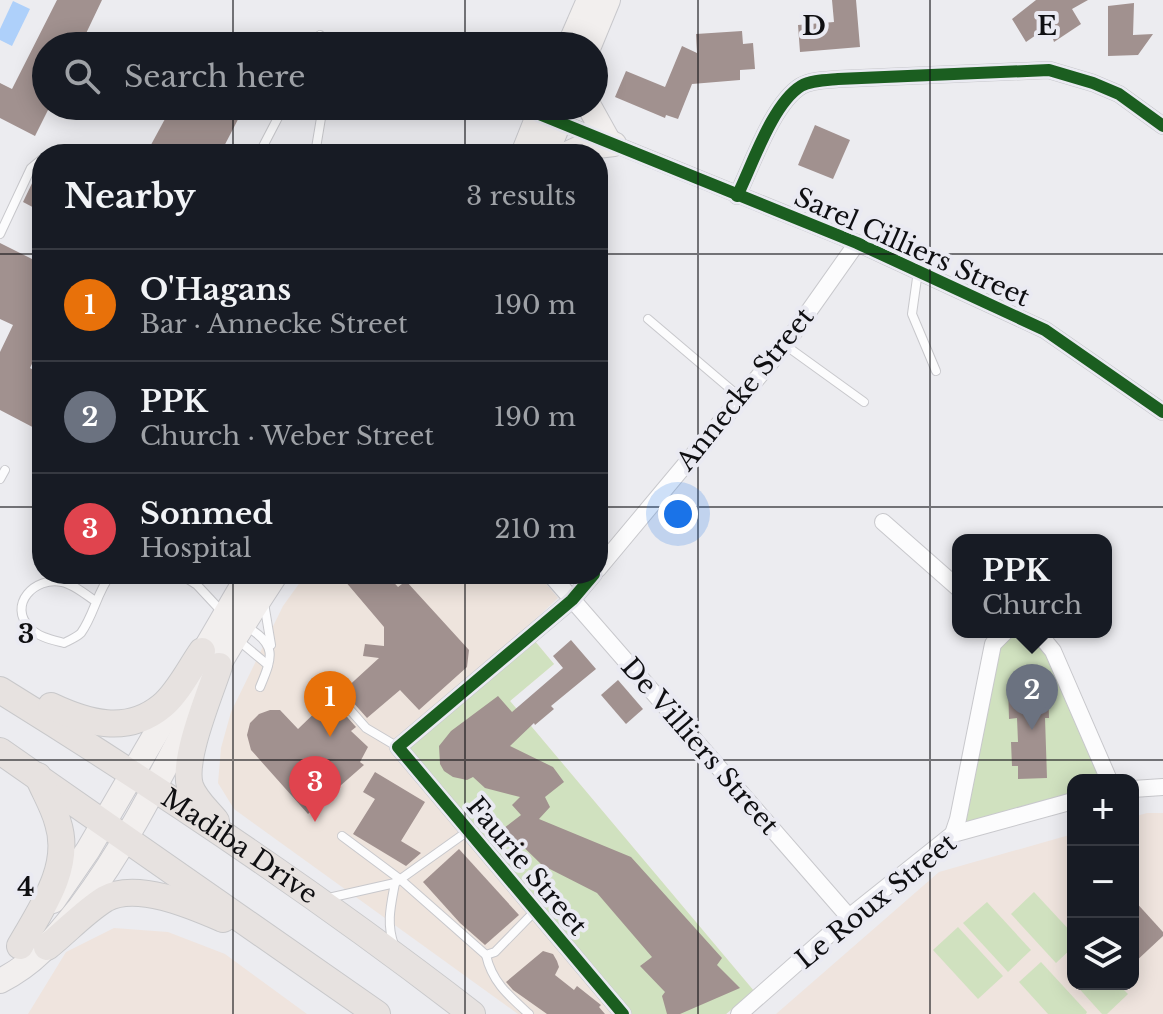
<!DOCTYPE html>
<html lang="en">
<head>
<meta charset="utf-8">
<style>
  body { margin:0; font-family:"Libre Baskerville",serif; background:#242831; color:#f1f3f6 }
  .controls { position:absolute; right:24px; bottom:24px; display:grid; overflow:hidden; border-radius:16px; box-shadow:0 4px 20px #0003 }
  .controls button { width:72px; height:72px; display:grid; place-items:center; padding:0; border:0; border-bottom:2px solid #363941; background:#171b24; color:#f1f3f6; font:40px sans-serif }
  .you { position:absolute; left:678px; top:514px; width:28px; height:28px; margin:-20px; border:6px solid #fff; border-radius:50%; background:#1a73e8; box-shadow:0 0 0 12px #1a73e833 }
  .badge { display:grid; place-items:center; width:52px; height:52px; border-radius:50%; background:#aeafb2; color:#fff; font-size:26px; font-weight:700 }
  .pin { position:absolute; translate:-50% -66px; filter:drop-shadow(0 2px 4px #0008) }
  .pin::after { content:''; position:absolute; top:42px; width:28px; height:24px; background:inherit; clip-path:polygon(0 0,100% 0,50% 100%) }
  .popup { position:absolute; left:952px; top:534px; width:160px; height:104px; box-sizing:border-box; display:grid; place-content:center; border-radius:16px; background:#171b24; filter:drop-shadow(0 2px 6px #0005); font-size:26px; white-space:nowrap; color:#9ea1a6 }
  .popup b { font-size:30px; color:#f1f3f6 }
  .popup::after { content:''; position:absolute; left:50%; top:100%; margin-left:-16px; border:16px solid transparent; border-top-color:#171b24 }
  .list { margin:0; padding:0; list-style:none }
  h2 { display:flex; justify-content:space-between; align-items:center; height:104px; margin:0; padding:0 32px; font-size:34px }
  h2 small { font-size:26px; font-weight:400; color:#9ea1a6 }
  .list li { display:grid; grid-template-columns:52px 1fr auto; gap:24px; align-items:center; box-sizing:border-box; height:112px; padding:0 32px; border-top:2px solid #363941 }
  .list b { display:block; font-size:30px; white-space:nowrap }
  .list p { margin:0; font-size:26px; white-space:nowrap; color:#9ea1a6 }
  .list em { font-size:26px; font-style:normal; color:#9ea1a6 }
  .icon { flex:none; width:44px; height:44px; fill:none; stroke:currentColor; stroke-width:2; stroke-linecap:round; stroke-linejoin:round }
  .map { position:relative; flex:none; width:1163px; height:1014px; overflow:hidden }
  .search { position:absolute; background:#171b24; box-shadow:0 4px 20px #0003; left:32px; top:32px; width:576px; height:88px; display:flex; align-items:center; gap:20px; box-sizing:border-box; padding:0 28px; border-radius:44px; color:#9ea1a6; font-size:30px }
  .panel { position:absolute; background:#171b24; box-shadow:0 4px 20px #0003; left:32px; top:144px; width:576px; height:440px; border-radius:32px }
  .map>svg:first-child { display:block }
</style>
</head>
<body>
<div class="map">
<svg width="1163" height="1014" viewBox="0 0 1163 1014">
  <rect width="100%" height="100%" fill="#ececf0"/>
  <polygon fill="#eee4dd" points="306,574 538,574 558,598 525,629 554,664 510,701 754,991 726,1014 518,1014 234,809 218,783 221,748 231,712 283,606"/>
  <g fill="#efe4de">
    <polygon points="1147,813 1163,813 1163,1014 776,1014 939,872 1073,834 1073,984 1133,984 1133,817"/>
    <polygon points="114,928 168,932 225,954 307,1014 28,1014 66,952"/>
  </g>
  <g fill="#d0e1bf">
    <polygon points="1008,632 1039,634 1109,780 1073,780 1073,801 953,834 993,644"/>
    <polygon points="534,640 554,664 510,701 754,991 726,1014 632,1014 408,747"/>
    <polygon points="1034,892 1073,934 1073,947 1056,963 1011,914"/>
    <polygon points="987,902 1031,950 1008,972 963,923"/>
    <polygon points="958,927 1003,976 978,999 933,950"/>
    <polygon points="1041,962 1087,1012 1086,1014 1048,1014 1019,982"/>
    <polygon points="1075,984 1118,984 1128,994 1107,1014 1102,1014"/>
  </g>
  <polygon fill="#aed0fa" points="13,1 30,9 12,46 0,40 0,29"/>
  <g fill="#a1918f">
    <polygon points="57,0 102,0 80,46 46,46 46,106 50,106 35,136 0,118 0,83 12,89"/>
    <polygon points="832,0 856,0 860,47 800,52 798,25 834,22"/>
    <polygon points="1036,0 1088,0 1072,9 1081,24 1054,42 1049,26 1026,42 1012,19"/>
    <polygon points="1134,3 1133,35 1153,34 1138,55 1108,56 1108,6"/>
    <polygon points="742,31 743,44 753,43 755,69 740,70 740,80 692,84 678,119 666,115 665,118 615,97 626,71 665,87 682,46 697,53 696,34"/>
    <polygon points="172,106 245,106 220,154 146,154"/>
    <polygon points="815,125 850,140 833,179 798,165"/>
    <polygon points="35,177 42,180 42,212 23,202"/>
    <polygon points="0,243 42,264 42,343 30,368 42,375 42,432 0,410 0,352 13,325 0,319"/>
    <polygon points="339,574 386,574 398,587 406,581 469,650 467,667 419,710 400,690 367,718 343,691 379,658 363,656 365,644 384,646 384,627"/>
    <polygon points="571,640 596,669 551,706 554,709 535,725 534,723 510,746 553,767 564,782 545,797 550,807 539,819 631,857 722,958 717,965 740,988 680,1014 667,1014 662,996 665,992 640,966 652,957 597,893 542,865 504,828 521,815 512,805 520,797 485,788 473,777 467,780 453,777 444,771 440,764 439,746 451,731 498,696 512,712 563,668 553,656"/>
    <polygon points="618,680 643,709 626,724 601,695"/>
    <polygon points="1048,681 1049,718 1045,718 1047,778 1018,779 1018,766 1012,766 1011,742 1018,742 1017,718 1009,719 1008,683"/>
    <polygon points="332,700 356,727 351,731 368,747 360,762 364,765 308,814 251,750 247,735 250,723 259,714 270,710 280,710 298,729 325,703 327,705"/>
    <polygon points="375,772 425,802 401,841 421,853 406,866 353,834 375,799 363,792"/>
    <polygon points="459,849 519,915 485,945 460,923 423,882"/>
    <polygon points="1133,899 1163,932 1163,936 1133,964"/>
    <polygon points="543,951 553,954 557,961 559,967 555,975 574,990 577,986 601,1005 599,1007 605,1014 547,1014 513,990 506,982"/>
  </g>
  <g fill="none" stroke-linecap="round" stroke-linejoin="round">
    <defs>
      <g id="lane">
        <polyline points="314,46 320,35"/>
        <polyline points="259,154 284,106"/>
        <polyline points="315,154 323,106"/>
        <polyline points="0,234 31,168 42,159"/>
        <polyline points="918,271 912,314 936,371"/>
        <polyline points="648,319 741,398"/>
        <polyline points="785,345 864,402"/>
        <polyline points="0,479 5,470"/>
        <polyline points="180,574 197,585 224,614"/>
        <path d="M 95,601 C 85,594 73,584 62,582 C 35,576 7,605 30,628 C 38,637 53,640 64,643 C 70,640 77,637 81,633 C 94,615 97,592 111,574"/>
        <polyline points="264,603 271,645"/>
        <path d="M 246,626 C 277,645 273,656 260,687"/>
        <polyline points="238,640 268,665"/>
        <polyline points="323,679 366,728 398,747"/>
        <polyline points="342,836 401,880 486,955 495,952 536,910"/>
        <polyline points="324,899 395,883 468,831"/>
        <path d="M 394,945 C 386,923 391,905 395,883"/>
        <path d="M 486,955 C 492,982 509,996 529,1014"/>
      </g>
      <g id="street">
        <polyline points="550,118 857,243 1045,330 1163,412"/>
        <path d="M 737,196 C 752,166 772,104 801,86 C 811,80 826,80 838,79 L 1049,70 L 1093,83 L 1119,94 L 1163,126"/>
        <polyline points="883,522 958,588"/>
        <polyline points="598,569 785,345 857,243"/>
        <polyline points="550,574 849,917"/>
        <polyline points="594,574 572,600 398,747 623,1014"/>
        <polyline points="1032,632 1039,634 1053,651 1109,780"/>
        <polyline points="1133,789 1163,787"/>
        <polyline points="953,834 958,819 993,644 1005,632"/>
        <polyline points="739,1014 849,917 953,834 1073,801"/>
      </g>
      <g id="secondary">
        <polyline points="569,46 589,0"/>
        <polyline points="589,46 608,0"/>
        <polyline points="589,106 609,142"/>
        <polyline points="523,154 542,106"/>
        <polyline points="546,154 566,106"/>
        <polyline points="567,154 580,148 614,144"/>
        <polyline points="53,901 88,850 249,574"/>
        <path d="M 0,981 C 36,963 55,938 80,907 C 136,833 173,749 217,668 C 235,636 256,605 276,574"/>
      </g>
      <g id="primary">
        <path id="s1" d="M 0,690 C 163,791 321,897 472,1014"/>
        <path d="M 51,706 C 87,723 127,735 162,706 C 178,693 190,668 202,651"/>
        <polyline points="0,751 377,1014"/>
        <path d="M 216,821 C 207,810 195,800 190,786 C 182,759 210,694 219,666"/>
        <path d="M 20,946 C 41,909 72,867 58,823 C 54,807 44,791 38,776"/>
        <path d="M 47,947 C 66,932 84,912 105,899 C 136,881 193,906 223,919"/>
      </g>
    </defs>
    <use href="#lane" stroke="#c8c8cc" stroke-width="10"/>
    <use href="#street" stroke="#c8c8cc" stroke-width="18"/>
    <use href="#secondary" stroke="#c8c8cc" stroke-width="26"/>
    <use href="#primary" stroke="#c8c8ca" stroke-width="28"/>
    <use href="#lane" stroke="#fcfcfd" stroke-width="8"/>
    <use href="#street" stroke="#fcfcfd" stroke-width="16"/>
    <use href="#secondary" stroke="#f2efee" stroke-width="24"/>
    <use href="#primary" stroke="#e7e2e0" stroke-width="26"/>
    <defs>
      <g id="cycleway">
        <polyline points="539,114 857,243 1045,330 1163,412"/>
        <path d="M 737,196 C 752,166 772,104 801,86 C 811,80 826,80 838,79 L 1049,70 L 1093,83 L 1119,94 L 1163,126"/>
        <polyline points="594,574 572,600 398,747 623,1014"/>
      </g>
    </defs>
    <use href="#cycleway" stroke="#eaeaf2" stroke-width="17"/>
    <use href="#cycleway" stroke="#1b5e20" stroke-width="12"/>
  </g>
  <path fill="none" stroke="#0f0f12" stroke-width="2" stroke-opacity="0.55" d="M 233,0 L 233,46M 465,0 L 465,46M 698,0 L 698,1014M 930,0 L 930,1014M 233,106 L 233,154M 465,106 L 465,154M 0,254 L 42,254M 598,254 L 1163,254M 0,507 L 42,507M 598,507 L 1163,507M 233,574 L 233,1014M 465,574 L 465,1014M 0,760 L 1163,760"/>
  <g text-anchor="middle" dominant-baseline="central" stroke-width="8" stroke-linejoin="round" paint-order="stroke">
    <g font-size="26" fill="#0f0f12" stroke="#eaeaf2">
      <text transform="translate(912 247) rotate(24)">Sarel Cilliers Street</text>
      <text transform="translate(745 389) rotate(-51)">Annecke Street</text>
      <text transform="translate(700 746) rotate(49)">De Villiers Street</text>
      <text stroke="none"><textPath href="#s1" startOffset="286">Madiba Drive</textPath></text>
      <text transform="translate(527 866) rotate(50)">Faurie Street</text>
      <text transform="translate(876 901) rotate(-39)">Le Roux Street</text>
    </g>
  </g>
  <g font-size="26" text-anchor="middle" font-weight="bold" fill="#0f0f12" stroke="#eaeaf2" stroke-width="8" stroke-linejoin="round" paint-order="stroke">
    <text x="814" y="35">D</text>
    <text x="1047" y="35">E</text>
    <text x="26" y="643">3</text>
    <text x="26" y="896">4</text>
  </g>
</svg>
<div class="controls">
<button>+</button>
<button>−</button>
<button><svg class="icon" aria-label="layers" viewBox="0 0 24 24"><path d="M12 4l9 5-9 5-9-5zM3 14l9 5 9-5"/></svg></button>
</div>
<div class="you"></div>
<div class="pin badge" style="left:330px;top:737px;background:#e8710a">1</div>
<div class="pin badge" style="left:1032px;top:730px;background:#6b7280">2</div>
<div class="popup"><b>PPK</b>Church</div>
<div class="pin badge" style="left:315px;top:822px;background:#e0444e">3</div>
<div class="search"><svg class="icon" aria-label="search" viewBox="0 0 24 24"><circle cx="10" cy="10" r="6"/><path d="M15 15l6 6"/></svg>Search here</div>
<section class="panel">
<h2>Nearby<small>3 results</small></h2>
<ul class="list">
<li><span class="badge" style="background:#e8710a">1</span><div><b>O'Hagans</b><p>Bar · Annecke Street</p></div><em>190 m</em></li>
<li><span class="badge" style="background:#6b7280">2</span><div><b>PPK</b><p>Church · Weber Street</p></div><em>190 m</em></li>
<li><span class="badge" style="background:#e0444e">3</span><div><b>Sonmed</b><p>Hospital</p></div><em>210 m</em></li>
</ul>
</section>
</div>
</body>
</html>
